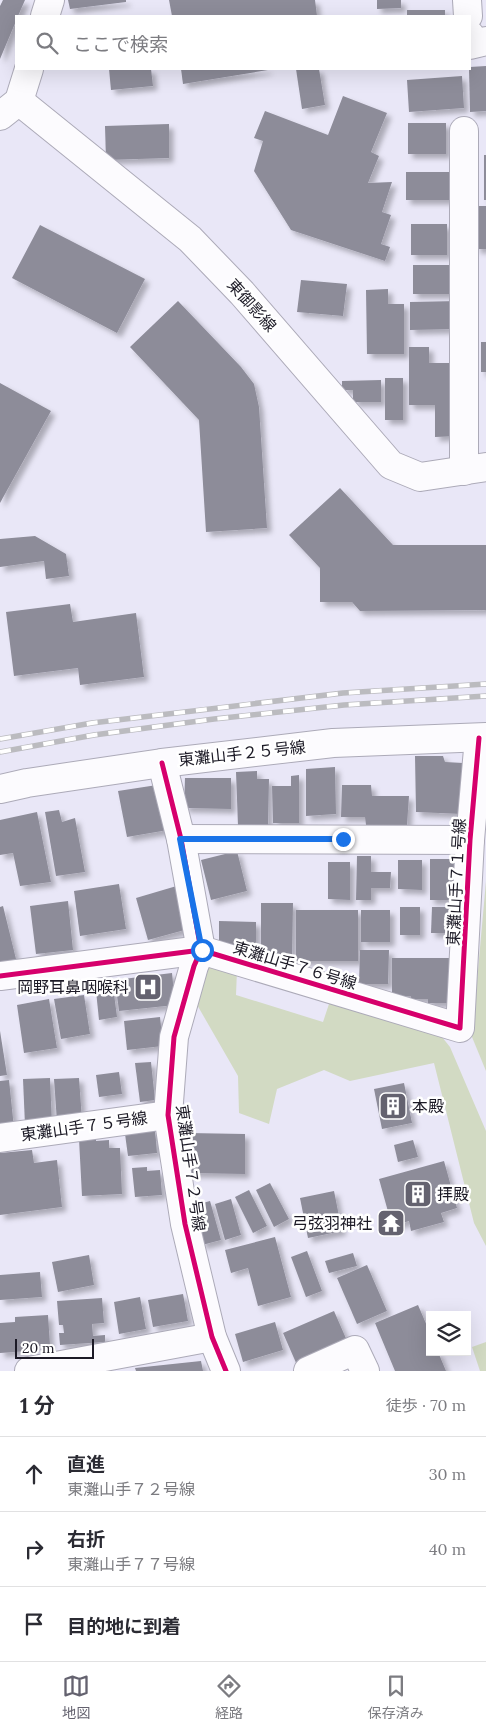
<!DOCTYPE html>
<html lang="ja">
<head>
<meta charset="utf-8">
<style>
  body { margin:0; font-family:Lora,"Noto Sans JP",serif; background:#f7f7f7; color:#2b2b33 }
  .controls { position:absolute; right:15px; bottom:15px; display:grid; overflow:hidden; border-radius:0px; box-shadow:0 5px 20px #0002 }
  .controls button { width:45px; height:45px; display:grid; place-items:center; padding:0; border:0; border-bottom:1px solid #e1e1e2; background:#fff; color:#2b2b33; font:25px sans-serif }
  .scale { position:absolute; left:15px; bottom:12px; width:79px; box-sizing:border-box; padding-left:5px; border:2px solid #1c1a26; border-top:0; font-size:14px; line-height:18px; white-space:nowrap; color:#1c1a26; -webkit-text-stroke:4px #fff; paint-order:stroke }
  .stop { position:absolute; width:15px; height:15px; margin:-11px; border:4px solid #1a73e8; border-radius:50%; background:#fff }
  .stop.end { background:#1a73e8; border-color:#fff; box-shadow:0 1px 5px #0008 }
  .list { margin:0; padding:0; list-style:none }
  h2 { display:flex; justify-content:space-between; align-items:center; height:65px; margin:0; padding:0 20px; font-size:21px }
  h2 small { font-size:16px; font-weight:400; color:#7c7c81 }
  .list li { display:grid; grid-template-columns:32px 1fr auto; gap:15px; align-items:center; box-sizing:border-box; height:75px; padding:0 20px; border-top:1px solid #e1e1e2 }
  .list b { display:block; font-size:19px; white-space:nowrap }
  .list p { margin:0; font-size:16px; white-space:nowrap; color:#7c7c81 }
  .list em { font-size:16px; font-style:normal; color:#7c7c81 }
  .icon { flex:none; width:28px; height:28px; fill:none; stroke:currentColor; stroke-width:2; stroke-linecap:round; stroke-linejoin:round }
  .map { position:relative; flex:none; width:486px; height:1371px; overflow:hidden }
  .search { position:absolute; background:#fff; box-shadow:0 5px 20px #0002; left:15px; right:15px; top:15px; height:55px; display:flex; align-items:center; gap:12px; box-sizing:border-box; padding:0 18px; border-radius:0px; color:#7c7c81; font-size:19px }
  .sheet { height:290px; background:#fff }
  nav { display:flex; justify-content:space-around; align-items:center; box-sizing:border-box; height:70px; border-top:1px solid #e1e1e2; background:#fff; font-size:14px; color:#7c7c81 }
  nav a { display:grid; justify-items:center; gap:2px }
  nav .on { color:#64626f }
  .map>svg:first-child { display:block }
</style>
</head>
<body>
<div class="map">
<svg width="486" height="1371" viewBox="0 0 486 1371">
  <defs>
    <filter id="shadow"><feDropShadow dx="4.5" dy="4.5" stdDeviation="2.5" flood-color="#0004"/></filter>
  </defs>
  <rect width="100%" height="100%" fill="#e9e7f7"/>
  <g fill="#d2dac3">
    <polygon points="486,881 486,1071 472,1037"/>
    <polygon points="207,960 237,970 236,995 323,1022 331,998 438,1032 450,1047 486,1131 486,1246 474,1223 434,1063 350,1081 324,1070 277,1089 269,1124 239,1113 238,1076 196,1003"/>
    <polygon points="486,1342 486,1371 480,1371 472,1347"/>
  </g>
  <g fill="#8d8c99" filter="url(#shadow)">
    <polygon points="3,0 25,0 18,16 16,16 16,21 0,59 0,6"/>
    <polygon points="68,0 126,0 126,2 70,9"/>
    <polygon points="169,0 315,0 317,16 172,16"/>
    <polygon points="377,0 401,0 401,8 377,9"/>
    <rect x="407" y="10" width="38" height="6"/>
    <polygon points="486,66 486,111 470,112 469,69 470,67"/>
    <polygon points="109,69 151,69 153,86 111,90"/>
    <polygon points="181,69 268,69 268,70 183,84"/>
    <polygon points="296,69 319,69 325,105 302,109"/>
    <polygon points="462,76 464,108 409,112 407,80"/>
    <polygon points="343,96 387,113 371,152 379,156 368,183 392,182 382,212 391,215 381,244 390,247 385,261 291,230 254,171 263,141 254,138 265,111 328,135"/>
    <rect x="408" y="123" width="38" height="31"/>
    <polygon points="169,124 169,158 106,160 105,126"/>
    <rect x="484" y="155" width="2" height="45"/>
    <polygon points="406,172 452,172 453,200 406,200"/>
    <rect x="476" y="206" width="10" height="43"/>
    <rect x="411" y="224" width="36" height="31"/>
    <polygon points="40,225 145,279 117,333 12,278"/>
    <rect x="413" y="265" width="38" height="29"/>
    <polygon points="301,280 347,284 343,316 297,312"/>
    <polygon points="388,289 388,304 404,304 404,354 367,354 366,290"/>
    <polygon points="178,301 241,367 254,384 259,407 267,528 206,532 199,420 130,347"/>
    <polygon points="458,301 458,329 410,330 410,302"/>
    <rect x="481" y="342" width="5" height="30"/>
    <polygon points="409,347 429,347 429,363 458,363 459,436 435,437 435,405 409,405"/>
    <rect x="385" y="378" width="18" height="42"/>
    <polygon points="381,380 381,402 353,402 353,390 342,390 342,381"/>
    <polygon points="0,383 51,411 0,503"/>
    <polygon points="340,488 393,545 486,545 486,610 360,611 352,602 320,602 320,568 289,535"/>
    <polygon points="35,536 66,554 69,576 46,579 44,561 0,567 0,539"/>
    <polygon points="70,604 73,622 136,613 144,677 80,685 78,668 14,676 6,612"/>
    <polygon points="415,756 443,756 445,762 463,763 462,814 416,812"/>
    <polygon points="335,767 336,814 306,816 306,769"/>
    <polygon points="257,771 257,779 269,779 268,825 263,830 238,826 236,772"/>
    <polygon points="299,775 299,823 273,823 272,786 291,786 291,776"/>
    <polygon points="185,778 231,778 231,809 184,808"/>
    <polygon points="157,785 168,830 127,837 118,791"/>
    <polygon points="342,785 371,785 372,796 409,796 407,825 366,825 365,817 341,817"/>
    <polygon points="59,810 62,822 75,818 85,872 56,876 45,812"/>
    <polygon points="37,812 51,882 20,886 13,853 0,855 0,820"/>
    <polygon points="237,851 247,891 211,900 201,860"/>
    <polygon points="357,856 371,856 371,872 391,872 390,888 371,888 371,900 356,900"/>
    <polygon points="430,859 461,859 461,879 453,879 452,900 430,900"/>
    <polygon points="398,860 422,860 422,890 398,889"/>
    <polygon points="328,862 350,862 350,900 328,899"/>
    <polygon points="119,884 126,929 80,936 74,891"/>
    <polygon points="180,885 192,928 148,940 136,898"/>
    <polygon points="68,901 73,950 36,954 30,906"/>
    <polygon points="261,903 293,903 292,960 261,959"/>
    <polygon points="3,906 16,959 0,963 0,907"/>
    <rect x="400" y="907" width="20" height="28"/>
    <polygon points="432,907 456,907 456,933 431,933"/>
    <rect x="296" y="910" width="62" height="51"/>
    <rect x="361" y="910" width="29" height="32"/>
    <polygon points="219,921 256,922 256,950 225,950 219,945"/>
    <polygon points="360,950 389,950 388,984 359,984"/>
    <polygon points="392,958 450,958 449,1003 428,1003 428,999 411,999 411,996 392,996"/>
    <polygon points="172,973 175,1005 119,1011 115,980"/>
    <polygon points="112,978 117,1017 99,1020 95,981"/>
    <polygon points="84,995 90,1034 61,1039 54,999"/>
    <polygon points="49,999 57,1048 24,1053 17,1005"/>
    <polygon points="160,1017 163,1046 127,1050 124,1021"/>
    <polygon points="0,1031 7,1075 0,1076"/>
    <polygon points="151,1062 155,1100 140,1102 135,1063"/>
    <polygon points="119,1072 122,1094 99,1097 96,1075"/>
    <polygon points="50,1078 52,1124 25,1125 23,1079"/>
    <polygon points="79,1078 82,1120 57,1122 54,1079"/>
    <polygon points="9,1080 14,1128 0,1129 0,1081"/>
    <polygon points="404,1083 412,1123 382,1129 374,1089"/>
    <polygon points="155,1130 157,1153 128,1156 125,1134"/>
    <polygon points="188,1133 245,1134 245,1174 187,1173"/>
    <polygon points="96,1138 96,1141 109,1140 109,1148 120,1148 122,1194 82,1196 79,1139"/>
    <polygon points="413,1140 418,1157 398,1162 394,1145"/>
    <polygon points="32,1150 34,1163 57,1160 62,1207 0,1215 0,1153"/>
    <polygon points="444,1161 457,1208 441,1213 444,1222 411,1231 409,1221 392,1226 379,1179"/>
    <polygon points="147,1167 147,1171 160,1170 162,1195 135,1197 132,1168"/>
    <polygon points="270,1183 289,1219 274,1227 256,1190"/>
    <polygon points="249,1190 267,1226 253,1233 235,1197"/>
    <polygon points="334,1191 342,1231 308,1238 300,1198"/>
    <polygon points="231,1199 241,1235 225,1240 215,1204"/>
    <polygon points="210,1201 221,1240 202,1245 192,1206"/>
    <polygon points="275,1237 291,1297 258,1306 248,1268 231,1273 225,1250"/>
    <polygon points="307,1251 322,1291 306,1297 291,1257"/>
    <polygon points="353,1253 357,1266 329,1273 325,1261"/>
    <polygon points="89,1255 94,1285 58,1292 52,1262"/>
    <polygon points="367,1265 387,1311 357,1324 337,1278"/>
    <polygon points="40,1272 42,1297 0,1300 0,1275"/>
    <polygon points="183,1294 188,1321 153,1327 148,1300"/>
    <polygon points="140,1297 146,1329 119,1334 114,1302"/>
    <polygon points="102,1298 104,1323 92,1324 93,1336 105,1335 105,1342 60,1345 59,1333 64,1333 63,1325 59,1325 57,1301"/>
    <polygon points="418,1305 430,1333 430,1352 438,1352 446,1371 395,1371 375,1323"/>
    <polygon points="334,1311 348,1343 297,1365 283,1333"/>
    <polygon points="48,1315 50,1345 29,1347 29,1351 0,1353 0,1323 15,1322 15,1317"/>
    <polygon points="275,1322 283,1350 243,1362 235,1334"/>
    <polygon points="201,1361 203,1371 136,1371 135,1368"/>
  </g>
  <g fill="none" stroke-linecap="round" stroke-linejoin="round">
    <defs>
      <g id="minor">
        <polyline points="467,0 468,16"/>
        <polyline points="45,16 50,0"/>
        <polyline points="470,35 470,45 486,41"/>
        <polyline points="19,101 190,239 242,293 391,465 420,477 486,467"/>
        <polyline points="0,116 19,101 29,69"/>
        <polyline points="464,131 464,471"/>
        <polyline points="162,763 181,839 201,950 194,966 174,1037 168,1115 185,1224 212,1337 226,1371"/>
        <polyline points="0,789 27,783 162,763 333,743 486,737"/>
        <polyline points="181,839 470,840"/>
        <polyline points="0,976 201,950 460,1028 470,840 479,738"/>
        <polyline points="0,1138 168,1115"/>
        <polyline points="29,1371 212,1337"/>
        <polyline points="308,1371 355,1350 365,1371"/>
      </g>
    </defs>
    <use href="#minor" stroke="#acaab8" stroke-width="30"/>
    <use href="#minor" stroke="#fcfbfe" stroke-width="28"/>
    <defs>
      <g id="rail">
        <polyline points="0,739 92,723 343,693 486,684"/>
        <polyline points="0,752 94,735 214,719 344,705 486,696"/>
      </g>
    </defs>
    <use href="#rail" stroke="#bbbbbf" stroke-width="5.5"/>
    <use href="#rail" stroke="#fff" stroke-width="4" stroke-dasharray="11" stroke-linecap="butt"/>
    <defs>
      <g id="cycleway">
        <polyline points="162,763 181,839 201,950 194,966 174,1037 168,1115 185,1224 212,1337 226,1371"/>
        <polyline points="0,976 201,950 460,1028 470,840 479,738"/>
      </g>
    </defs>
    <use href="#cycleway" stroke="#fff" stroke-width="8"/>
    <use href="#cycleway" stroke="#d6006c" stroke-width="5"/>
  </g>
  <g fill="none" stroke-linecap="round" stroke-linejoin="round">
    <polyline stroke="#1a73e8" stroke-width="6" points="202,950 180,839 343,839"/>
  </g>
  <defs>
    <symbol id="hospital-square" viewBox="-11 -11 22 22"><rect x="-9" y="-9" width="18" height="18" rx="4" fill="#64626f" stroke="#fff"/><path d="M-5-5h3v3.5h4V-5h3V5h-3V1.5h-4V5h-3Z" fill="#fff"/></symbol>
    <symbol id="building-square" viewBox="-11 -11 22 22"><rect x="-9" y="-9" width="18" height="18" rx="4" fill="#64626f" stroke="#fff"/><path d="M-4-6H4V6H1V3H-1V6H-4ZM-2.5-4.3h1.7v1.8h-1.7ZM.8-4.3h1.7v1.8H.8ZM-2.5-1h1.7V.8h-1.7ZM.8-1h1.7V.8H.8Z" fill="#fff"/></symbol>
    <symbol id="temple-square" viewBox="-11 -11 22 22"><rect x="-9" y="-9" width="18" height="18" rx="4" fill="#64626f" stroke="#fff"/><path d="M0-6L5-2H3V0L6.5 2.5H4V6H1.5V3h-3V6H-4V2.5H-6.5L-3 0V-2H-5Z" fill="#fff"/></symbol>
  </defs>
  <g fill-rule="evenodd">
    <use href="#hospital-square" x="132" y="971" width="32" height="32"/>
    <use href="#building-square" x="377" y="1090" width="32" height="32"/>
    <use href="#building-square" x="402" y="1178" width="32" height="32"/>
    <use href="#temple-square" x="375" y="1207" width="32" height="32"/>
  </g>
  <g text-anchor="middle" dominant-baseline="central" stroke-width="5" stroke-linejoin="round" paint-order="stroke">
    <g font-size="16" fill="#1c1a26" stroke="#fff">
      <text transform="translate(252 305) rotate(48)">東御影線</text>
      <text transform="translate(242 753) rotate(-6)">東灘山手２５号線</text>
      <text transform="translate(456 882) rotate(-87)">東灘山手７１号線</text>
      <text transform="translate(295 965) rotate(17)">東灘山手７６号線</text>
      <text transform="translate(84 1126) rotate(-8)">東灘山手７５号線</text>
      <text transform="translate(191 1168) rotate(82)">東灘山手７２号線</text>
    </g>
    <g font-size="16" fill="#1c1a26" stroke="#fff" text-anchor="end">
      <text x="129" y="987">岡野耳鼻咽喉科</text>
      <text x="412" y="1106" text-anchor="start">本殿</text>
      <text x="437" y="1194" text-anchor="start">拝殿</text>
      <text x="372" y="1223">弓弦羽神社</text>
    </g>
  </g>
</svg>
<div class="controls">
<button><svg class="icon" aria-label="layers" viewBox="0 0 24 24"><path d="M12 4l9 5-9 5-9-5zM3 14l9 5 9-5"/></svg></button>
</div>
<div class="scale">20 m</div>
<div class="stop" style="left:202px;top:950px"></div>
<div class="stop end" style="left:343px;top:839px"></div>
<div class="search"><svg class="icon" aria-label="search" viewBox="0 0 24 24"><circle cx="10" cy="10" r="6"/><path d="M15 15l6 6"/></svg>ここで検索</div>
</div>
<section class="sheet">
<h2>1 分<small>徒歩 · 70 m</small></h2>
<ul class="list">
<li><svg class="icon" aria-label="ahead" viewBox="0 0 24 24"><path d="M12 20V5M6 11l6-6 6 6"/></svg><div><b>直進</b><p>東灘山手７２号線</p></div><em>30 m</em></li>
<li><svg class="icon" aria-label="right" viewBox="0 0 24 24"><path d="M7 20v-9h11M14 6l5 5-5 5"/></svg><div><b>右折</b><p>東灘山手７７号線</p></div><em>40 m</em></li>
<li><svg class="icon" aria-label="arrive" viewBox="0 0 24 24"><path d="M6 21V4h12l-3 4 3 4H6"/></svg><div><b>目的地に到着</b></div></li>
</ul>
</section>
<nav>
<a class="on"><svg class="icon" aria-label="map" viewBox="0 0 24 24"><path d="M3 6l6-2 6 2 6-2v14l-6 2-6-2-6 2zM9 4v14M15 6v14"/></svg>地図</a>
<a><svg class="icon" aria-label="directions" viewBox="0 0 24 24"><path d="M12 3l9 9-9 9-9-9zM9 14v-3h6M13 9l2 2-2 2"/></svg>経路</a>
<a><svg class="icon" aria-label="saved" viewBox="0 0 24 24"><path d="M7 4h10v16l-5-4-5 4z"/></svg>保存済み</a>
</nav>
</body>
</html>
